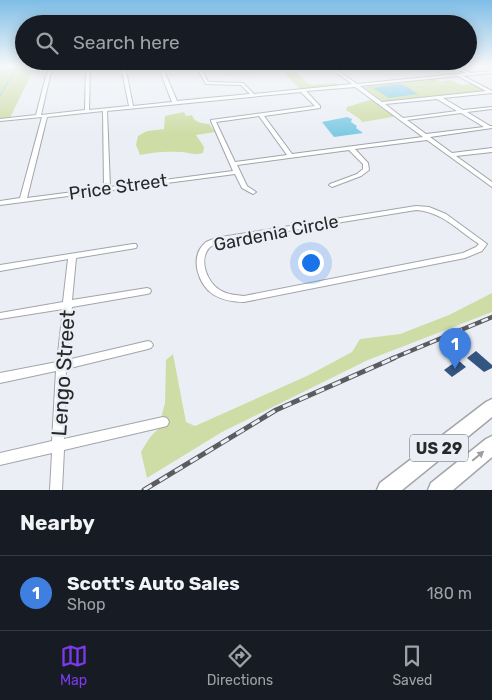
<!DOCTYPE html>
<html lang="en">
<head>
<meta charset="utf-8">
<style>
  body { margin:0; font-family:Rubik,sans-serif; background:#242831; color:#f1f3f6 }
  .you { position:absolute; left:310px; top:262px; width:18px; height:18px; margin:-12px; border:4px solid #fff; border-radius:50%; background:#1a73e8; box-shadow:0 0 0 8px #1a73e833 }
  .badge { display:grid; place-items:center; width:32px; height:32px; border-radius:50%; background:#7c3aed; color:#fff; font-size:16px; font-weight:700 }
  .pin { position:absolute; translate:-50% -41px; filter:drop-shadow(0 1px 2px #0008) }
  .pin::after { content:''; position:absolute; top:26px; width:18px; height:15px; background:inherit; clip-path:polygon(0 0,100% 0,50% 100%) }
  .list { margin:0; padding:0; list-style:none }
  h2 { display:flex; justify-content:space-between; align-items:center; height:65px; margin:0; padding:0 20px; font-size:21px }
  h2 small { font-size:16px; font-weight:400; color:#9ea1a6 }
  .list li { display:grid; grid-template-columns:32px 1fr auto; gap:15px; align-items:center; box-sizing:border-box; height:75px; padding:0 20px; border-top:1px solid #363941 }
  .list b { display:block; font-size:19px; white-space:nowrap }
  .list p { margin:0; font-size:16px; white-space:nowrap; color:#9ea1a6 }
  .list em { font-size:16px; font-style:normal; color:#9ea1a6 }
  .icon { flex:none; width:28px; height:28px; fill:none; stroke:currentColor; stroke-width:2; stroke-linecap:round; stroke-linejoin:round }
  .map { position:relative; flex:none; width:492px; height:490px; overflow:hidden }
  .search { position:absolute; background:#171b24; box-shadow:0 2px 12px #0003; left:15px; right:15px; top:15px; height:55px; display:flex; align-items:center; gap:12px; box-sizing:border-box; padding:0 18px; border-radius:28px; color:#9ea1a6; font-size:19px }
  .sheet { height:140px; background:#171b24 }
  nav { display:flex; justify-content:space-around; align-items:center; box-sizing:border-box; height:70px; border-top:1px solid #363941; background:#171b24; font-size:14px; color:#9ea1a6 }
  nav a { display:grid; justify-items:center; gap:2px }
  nav .on { color:#7c3aed }
  .map>svg:first-child { display:block }
</style>
</head>
<body>
<div class="map">
<svg width="492" height="490" viewBox="0 0 492 490">
  <rect width="100%" height="100%" fill="#ebeff5"/>
  <g fill="#cedda6">
    <polygon points="0,66 35,66 10,118 0,119"/>
    <polygon points="217,66 271,66 253,71 253,73 225,75"/>
    <polygon points="296,69 298,75 310,85 336,83 341,86 301,90 281,70"/>
    <polygon points="434,78 440,82 451,80 462,85 473,84 488,92 384,102 364,87"/>
    <polygon points="373,99 398,116 362,122 360,119 346,110 347,107"/>
    <path d="M 184,112 L 186,116 L 192,115 C 195,123 201,123 209,124 L 215,132 L 196,135 L 204,147 L 203,153 C 193,156 189,152 180,152 C 166,151 153,152 140,155 L 136,145 L 138,136 L 147,131 L 164,129 L 165,116 Z"/>
    <path d="M 492,293 L 492,312 L 368,360 L 222,432 L 147,478 L 141,452 C 148,440 154,428 169,424 L 168,417 L 161,418 L 165,403 L 166,360 L 173,354 L 186,422 L 195,426 L 309,375 L 352,352 L 360,339 L 400,334 L 449,315 Z"/>
  </g>
  <g fill="#80cbe3">
    <polygon points="399,84 404,85 418,94 389,98 373,88"/>
    <polygon points="347,117 352,119 351,122 357,126 356,128 363,133 334,137 322,122"/>
  </g>
  <g fill="none" stroke-linecap="round" stroke-linejoin="round">
    <polyline stroke="#80cbe3" stroke-width="1" points="0,96 17,66"/>
  </g>
  <g fill="#345580">
    <polygon points="476,351 492,365 492,368 484,372 467,358"/>
    <polygon points="458,360 466,367 452,377 444,370"/>
  </g>
  <g fill="none" stroke-linecap="round" stroke-linejoin="round">
    <defs>
      <g id="minor">
        <path d="M 51,66 L 55,66 L 50,76 L 41,115 L 85,110 L 86,66 L 90,66 L 89,110 L 129,106 L 121,66 L 125,66 L 133,106 L 172,102 L 158,66 L 162,66 L 177,101 L 250,94 L 241,85 L 206,84 L 198,70 L 200,69 L 202,70 L 208,82 L 243,83 L 254,94 L 352,84 L 328,66 L 332,66 L 357,84 L 466,73 L 451,66 L 455,66 L 471,73 L 492,71 L 492,73 L 463,76 L 492,91 L 492,93 L 443,98 L 463,110 L 492,107 L 492,109 L 467,112 L 490,126 L 492,126 L 492,128 L 430,137 L 452,153 L 492,148 L 492,152 L 456,156 L 492,182 L 492,187 L 427,140 L 355,149 L 368,163 L 369,170 L 361,176 L 332,187 L 329,185 L 330,184 L 357,174 L 363,169 L 363,164 L 349,150 L 237,165 L 247,186 L 256,192 L 253,194 L 242,188 L 235,174 L 0,205 L 0,201 L 20,198 L 42,117 L 0,121 L 0,119 L 36,115 L 46,76 ZM 458,76 L 486,91 L 382,102 L 360,86 ZM 355,87 L 423,137 L 292,154 L 264,116 L 320,108 L 320,106 L 306,91 ZM 301,92 L 315,106 L 211,120 L 211,121 L 233,171 L 110,187 L 107,111 ZM 437,99 L 457,111 L 403,118 L 385,104 ZM 103,111 L 104,188 L 27,198 L 47,117 ZM 461,113 L 484,127 L 426,134 L 407,120 ZM 259,116 L 287,155 L 235,162 L 216,122 Z"/>
        <path d="M 416,206 L 429,207 L 446,214 L 487,244 L 482,251 L 465,258 L 244,302 C 233,302 223,300 214,295 C 198,285 189,257 205,243 C 207,241 212,240 215,238 ZM 416,210 C 443,212 457,230 479,244 L 476,247 L 463,253 L 244,296 C 236,295 228,295 220,290 C 208,283 198,261 209,248 C 212,245 216,244 220,242 Z"/>
        <polygon points="133,244 136,244 137,246 136,248 76,258 72,300 147,288 150,289 151,291 150,293 147,294 72,307 67,360 148,341 151,342 153,345 151,348 148,349 66,369 64,439 163,417 167,418 169,422 167,426 163,427 64,450 62,490 50,490 52,453 0,465 0,453 52,441 56,371 0,383 0,373 57,362 63,309 0,319 0,313 63,302 68,259 0,271 0,265"/>
      </g>
      <g id="highway">
        <polygon points="492,399 492,417 402,490 377,490 380,483 486,402"/>
        <polygon points="492,436 492,457 453,490 428,490 431,483 486,439"/>
      </g>
    </defs>
    <use href="#minor" stroke="#a1a5aa" stroke-width="2"/>
    <use href="#highway" stroke="#a1a5aa" stroke-width="3"/>
    <use href="#minor" fill="#fff" fill-rule="evenodd"/>
    <use href="#highway" fill="#fff" fill-rule="evenodd"/>
    <defs>
      <polyline id="rail-far1" points="391,359 492,317"/>
      <polyline id="rail" points="144,490 276,410 394,358"/>
    </defs>
    <use href="#rail-far1" stroke="#5a5c5f" stroke-width="4.5"/>
    <use href="#rail" stroke="#5a5c5f" stroke-width="5"/>
    <use href="#rail-far1" stroke="#ebeff5" stroke-width="2.5" stroke-dasharray="7" stroke-linecap="butt"/>
    <use href="#rail" stroke="#ebeff5" stroke-width="3" stroke-dasharray="9" stroke-linecap="butt"/>
  </g>
  <defs><path id="oneway-solid" d="M-6-.8H1V-3.2L6.5 0L1 3.2V.8H-6Z" transform="scale(1.25)"/></defs>
  <use fill="#9d9e9f" href="#oneway-solid" transform="translate(478 456) rotate(-40)"/>
  <linearGradient id="sky" x2="0" y2="1"><stop stop-color="#7ebde6"/><stop offset="0.49" stop-color="#f6f8fa"/><stop offset="1" stop-color="#f6f8fa" stop-opacity="0"/></linearGradient>
  <rect width="492" height="134" fill="url(#sky)"/>
  <g text-anchor="middle" dominant-baseline="central" stroke-width="5" stroke-linejoin="round" paint-order="stroke">
    <rect fill="#ebeff5" stroke="#616467" stroke-width="1" x="410" y="434.5" width="58" height="27" rx="4"/>
    <g font-size="16" font-weight="bold" fill="#26282a">
      <text x="439" y="448">US 29</text>
    </g>
    <g font-size="18" fill="#26282a" stroke="#ebeff5">
      <text transform="translate(118 187) rotate(-8)">Price Street</text>
      <text transform="translate(276 233) rotate(-11)">Gardenia Circle</text>
    </g>
    <g font-size="21" fill="#26282a" stroke="#ebeff5">
      <text transform="translate(63 373) rotate(-86)">Lengo Street</text>
    </g>
  </g>
</svg>
<div class="you"></div>
<div class="pin badge" style="left:455px;top:369px;background:#3f7fe0">1</div>
<div class="search"><svg class="icon" aria-label="search" viewBox="0 0 24 24"><circle cx="10" cy="10" r="6"/><path d="M15 15l6 6"/></svg>Search here</div>
</div>
<section class="sheet">
<h2>Nearby<small></small></h2>
<ul class="list">
<li><span class="badge" style="background:#3f7fe0">1</span><div><b>Scott's Auto Sales</b><p>Shop</p></div><em>180 m</em></li>
</ul>
</section>
<nav>
<a class="on"><svg class="icon" aria-label="map" viewBox="0 0 24 24"><path d="M3 6l6-2 6 2 6-2v14l-6 2-6-2-6 2zM9 4v14M15 6v14"/></svg>Map</a>
<a><svg class="icon" aria-label="directions" viewBox="0 0 24 24"><path d="M12 3l9 9-9 9-9-9zM9 14v-3h6M13 9l2 2-2 2"/></svg>Directions</a>
<a><svg class="icon" aria-label="saved" viewBox="0 0 24 24"><path d="M7 4h10v16l-5-4-5 4z"/></svg>Saved</a>
</nav>
</body>
</html>
